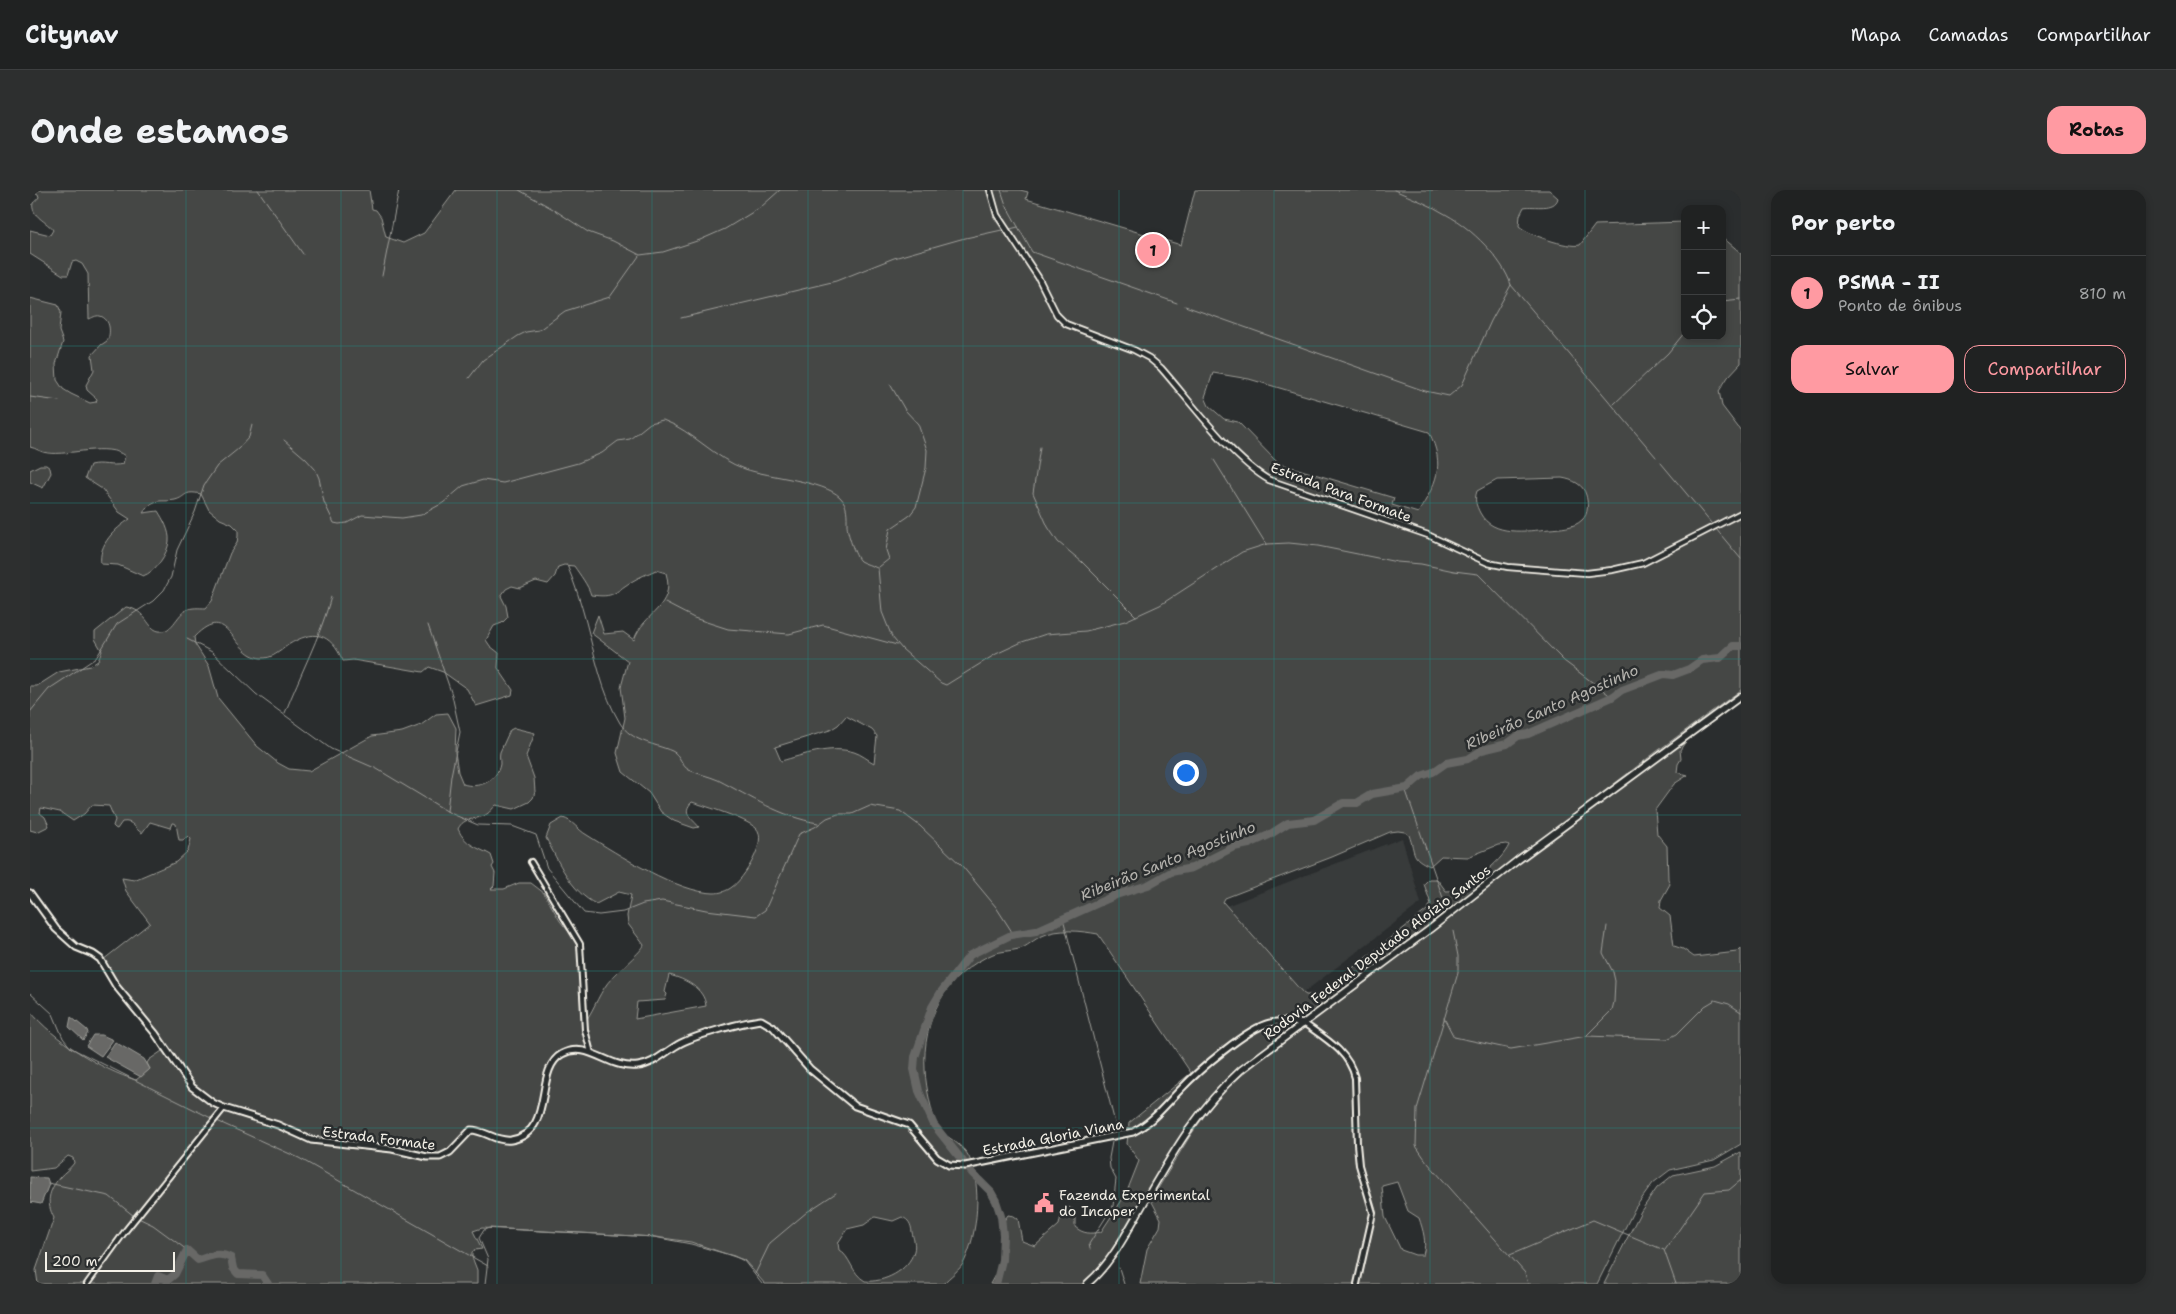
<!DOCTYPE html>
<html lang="pt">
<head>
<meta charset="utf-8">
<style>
  body { margin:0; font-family:"Shantell Sans",sans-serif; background:#2d2f2f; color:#f1f3f6 }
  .controls { position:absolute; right:15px; top:15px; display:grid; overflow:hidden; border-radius:10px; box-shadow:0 2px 8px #0003 }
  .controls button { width:45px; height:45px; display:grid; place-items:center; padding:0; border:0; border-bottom:1px solid #3d3f40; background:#202222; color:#f1f3f6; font:25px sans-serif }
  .scale { position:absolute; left:15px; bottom:12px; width:130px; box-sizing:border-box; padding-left:5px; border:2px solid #f4f1e8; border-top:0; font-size:14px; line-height:18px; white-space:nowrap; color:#f4f1e8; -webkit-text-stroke:4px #2a2d2e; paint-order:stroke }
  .you { position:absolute; left:1155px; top:582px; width:18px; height:18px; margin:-12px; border:4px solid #fff; border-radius:50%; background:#1a73e8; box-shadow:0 0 0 8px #1a73e833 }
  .badge { display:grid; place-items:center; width:32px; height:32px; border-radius:50%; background:#ff9aa2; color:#111; font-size:16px; font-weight:700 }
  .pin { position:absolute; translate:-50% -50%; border:2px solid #fff; box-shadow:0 1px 5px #0006 }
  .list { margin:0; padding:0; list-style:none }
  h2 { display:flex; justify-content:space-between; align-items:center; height:65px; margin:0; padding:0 20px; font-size:21px }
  h2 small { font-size:16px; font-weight:400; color:#a2a4a5 }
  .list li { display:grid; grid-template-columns:32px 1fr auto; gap:15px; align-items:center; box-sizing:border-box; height:75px; padding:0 20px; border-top:1px solid #3d3f40 }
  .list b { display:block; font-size:19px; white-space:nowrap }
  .list p { margin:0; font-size:16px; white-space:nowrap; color:#a2a4a5 }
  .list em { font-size:16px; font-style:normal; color:#a2a4a5 }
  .actions { display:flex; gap:10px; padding:15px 20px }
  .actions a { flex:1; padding:11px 0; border:1px solid #ff9aa2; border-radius:15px; text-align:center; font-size:18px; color:#ff9aa2 }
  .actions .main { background:#ff9aa2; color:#111 }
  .icon { flex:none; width:28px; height:28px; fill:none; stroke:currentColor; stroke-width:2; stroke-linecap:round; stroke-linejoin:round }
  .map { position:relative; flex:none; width:1711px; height:1094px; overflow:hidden; border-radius:15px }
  header { display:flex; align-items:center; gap:30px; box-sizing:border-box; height:70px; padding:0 25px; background:#202222; border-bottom:1px solid #3d3f40 }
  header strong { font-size:24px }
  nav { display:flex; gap:28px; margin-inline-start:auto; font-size:18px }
  .intro { display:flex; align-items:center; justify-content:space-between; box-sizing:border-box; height:120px; padding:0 30px }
  h1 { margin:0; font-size:35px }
  .button { padding:12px 22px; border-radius:15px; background:#ff9aa2; color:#111; font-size:18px; font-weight:700 }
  main { display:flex; gap:30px; padding:0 30px }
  aside { flex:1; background:#202222; border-radius:15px; box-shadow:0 2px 8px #0003 }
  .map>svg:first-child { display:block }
</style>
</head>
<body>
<header>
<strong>Citynav</strong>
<nav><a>Mapa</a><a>Camadas</a><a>Compartilhar</a></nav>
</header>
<div class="intro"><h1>Onde estamos</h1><a class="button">Rotas</a></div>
<main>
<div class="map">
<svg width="1711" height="1094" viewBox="0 0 1711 1094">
  <rect width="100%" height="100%" fill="#2a2d2e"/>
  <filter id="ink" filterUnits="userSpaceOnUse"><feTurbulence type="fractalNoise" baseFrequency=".02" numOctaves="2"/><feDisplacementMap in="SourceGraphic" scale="10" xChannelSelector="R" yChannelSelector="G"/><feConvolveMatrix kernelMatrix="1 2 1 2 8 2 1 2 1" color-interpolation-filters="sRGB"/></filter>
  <g filter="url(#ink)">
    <polygon fill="#373a3a" points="1372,648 1391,713 1273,803 1196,716"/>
    <g fill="#444645" stroke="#9c9c96" fill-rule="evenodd">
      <path d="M 0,0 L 339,0 L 342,19 L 346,20 L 351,27 L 356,47 L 373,53 L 394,43 L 426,0 L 990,0 L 998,2 L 996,9 L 1151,55 L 1165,0 L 1519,0 L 1528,8 C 1525,21 1504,15 1494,17 L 1490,25 L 1489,36 C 1499,45 1537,58 1550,55 L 1565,35 L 1655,32 L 1655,146 L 1692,146 L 1692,47 L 1711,63 L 1711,173 L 1698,187 L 1689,201 L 1692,216 L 1711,241 L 1711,500 L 1626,562 L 1194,891 C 1146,944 1119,1010 1079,1068 C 1072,1077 1063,1086 1056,1094 L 960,1094 L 971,1074 L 971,1041 L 973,1032 L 978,1025 L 984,1026 L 988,1029 L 992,1051 L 1005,1056 L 1029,1035 L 1032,1021 L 1038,1017 L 1045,1020 L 1045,1037 C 1053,1044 1061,1044 1071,1042 L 1096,1004 L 1109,971 L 1097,954 L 1099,933 L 1161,883 L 1068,744 C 1051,741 1028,738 1012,746 C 1004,749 997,757 989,759 C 981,761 971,761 963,764 C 915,784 892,830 895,880 C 896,900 902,921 907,940 C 917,946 934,956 939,967 C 952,995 948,1044 934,1072 C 930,1080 919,1087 913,1094 L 735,1094 L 714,1070 L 661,1052 L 625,1047 L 452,1038 L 443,1041 L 452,1059 L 445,1060 L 442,1062 L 442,1067 L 447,1080 L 447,1094 L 8,1094 L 6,1080 L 24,1028 C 16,1013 18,1001 30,987 C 34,982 40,979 44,973 L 43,968 L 38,966 L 24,978 L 0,981 L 0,821 C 23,849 71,880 106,890 L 120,879 L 117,873 L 119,870 L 132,861 L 119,839 L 99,815 L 73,770 L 120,733 L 96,701 L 92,688 L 104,690 L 146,672 L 158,661 L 161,649 L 158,646 L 153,650 L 149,650 L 146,634 L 144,633 L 142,633 L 140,638 L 120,632 L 112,643 C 104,639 104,630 92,632 L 87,639 L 85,638 L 83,636 L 85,630 L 79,616 L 62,615 L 54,624 L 43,631 L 30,622 L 11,618 L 10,623 L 15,627 L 19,636 L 7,642 L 0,640 L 0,496 L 7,496 L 29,482 L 60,476 L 68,471 L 72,461 L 65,449 L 65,442 L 96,417 C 117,420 117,439 129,441 C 142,443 146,426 156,420 C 162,417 169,418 176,418 L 182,411 L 200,363 L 207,353 L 208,346 L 208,340 L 202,334 L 190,329 L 179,320 L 171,304 C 153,300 157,307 145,310 C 129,313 125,306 113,323 L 128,321 C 133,329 140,341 139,351 C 138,364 125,382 113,386 L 88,375 L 71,374 C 68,354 85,339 100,329 L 89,322 L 72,299 L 55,288 L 60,275 C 72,272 81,277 93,274 L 95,266 C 78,252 39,266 18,263 C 12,263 6,258 0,257 L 0,108 L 28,115 L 31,122 L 29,141 L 33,152 L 26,174 L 27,190 L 33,199 L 41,204 L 60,213 L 66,212 L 67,209 L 57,200 L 56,195 L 64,180 L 62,165 L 71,155 L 77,151 C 81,144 81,129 70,126 C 66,125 62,128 59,129 L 58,84 L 52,74 L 46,71 L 42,72 L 38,85 L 33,85 L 0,64 L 0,40 L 20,45 L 23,40 C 18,32 0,26 3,13 C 5,11 7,10 9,7 L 8,4 ZM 1183,183 L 1219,189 L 1399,242 C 1416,277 1406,293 1388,323 L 1362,315 L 1364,308 L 1248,273 L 1208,232 L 1194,229 L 1179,216 L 1175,207 ZM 1532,288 C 1543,290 1553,294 1556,305 C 1558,312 1559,324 1552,330 C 1544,338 1530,338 1520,339 C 1496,341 1463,347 1450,323 C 1446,315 1444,310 1447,301 L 1467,290 ZM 534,375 L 544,376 C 550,385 558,395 561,405 C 585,408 583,403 601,392 C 609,387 617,384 626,380 L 636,383 C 646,417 613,423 604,450 L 593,442 L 574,444 L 568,425 L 561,443 L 598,471 L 591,497 L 595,528 L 587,563 L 593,582 L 619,603 L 631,622 L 644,631 L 664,638 L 669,637 C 662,628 651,623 662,612 C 678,617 714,628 726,638 C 739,650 713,690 702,697 C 697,701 690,703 684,703 C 649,703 587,664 557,645 C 548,640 543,631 533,628 L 521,635 L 516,648 C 528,671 541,702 566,714 L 589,702 L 601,705 L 597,726 L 598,734 L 614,755 C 613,760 588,781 582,788 C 570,800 565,818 555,832 L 555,810 L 548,753 L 530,731 L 514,703 L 501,693 L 489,693 L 474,699 L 461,699 L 464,696 L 465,683 L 462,677 L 464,674 L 461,665 C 447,657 435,655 428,639 C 434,626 447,631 457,624 C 460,622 463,618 466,615 L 484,619 L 499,612 L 503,608 L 505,602 L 504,588 L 496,566 L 505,543 L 484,538 L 480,540 C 477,547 473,555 470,562 C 469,566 470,570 470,574 C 467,592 448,599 433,594 L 428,582 L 425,562 L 426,538 L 418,523 L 406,524 L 391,535 L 372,542 L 342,546 L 279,581 L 259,579 L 248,573 L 227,556 L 188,508 L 179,476 L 165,454 L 164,447 C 200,410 201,465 231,468 C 242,469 250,461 258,455 C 284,439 300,442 313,471 L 323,470 L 393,482 L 399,477 L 413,482 L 437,499 L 446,516 L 482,505 L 483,500 L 468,478 L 469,463 L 460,456 L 456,450 L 464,436 L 472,433 L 478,427 L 476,416 L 471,406 L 476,399 L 482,396 L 490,398 L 506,391 L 518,394 L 525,386 L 528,377 ZM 816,526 L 842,540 L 847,546 L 844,573 C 838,570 831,564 824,562 C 800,555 773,565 751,571 L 745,557 L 800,540 L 808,535 ZM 1368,641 L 1375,642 L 1379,645 C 1386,664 1380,667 1400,676 L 1411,666 L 1438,667 L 1468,655 L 1477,654 L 1479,655 C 1472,672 1434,702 1416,701 L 1407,689 L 1399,689 L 1394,694 L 1401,714 L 1397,720 L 1288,805 L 1276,805 L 1273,803 L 1193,712 L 1195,708 L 1302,667 L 1360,642 ZM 639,785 C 655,789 674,798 676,816 L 605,829 L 607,812 L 635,810 L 637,804 L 635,802 ZM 845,1027 L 863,1031 L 872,1027 C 879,1030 881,1034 882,1042 C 883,1048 886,1054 884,1061 C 879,1081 853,1093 835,1091 C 821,1083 821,1067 809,1060 L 808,1053 L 817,1039 L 834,1035 Z"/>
      <polygon points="10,275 16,275 20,278 21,283 13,298 0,292 0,280"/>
      <path d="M 1660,545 L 1650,560 L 1651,569 L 1648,574 L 1647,582 L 1658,585 L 1644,594 L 1625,620 L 1627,644 L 1637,656 L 1638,689 L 1640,694 L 1631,710 L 1630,718 L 1640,726 L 1644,756 L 1653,759 L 1664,767 L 1707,762 L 1711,758 L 1711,954 L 1684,970 L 1640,980 L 1623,993 L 1605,1018 L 1567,1094 L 1110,1094 L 1117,1059 L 1130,1037 L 1131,1029 L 1121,1010 L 1160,946 L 1180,918 L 1200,895 L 1255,850 ZM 1367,992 L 1378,1021 L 1389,1028 C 1393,1040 1397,1052 1393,1065 L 1385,1065 L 1371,1060 L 1355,1027 L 1352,996 Z"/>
      <polygon points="1711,962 1711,1094 1574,1094 1611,1021 1627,998 1643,985 1685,976"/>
    </g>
    <g fill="#676866" stroke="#9f9f9a">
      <polygon points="41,827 57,840 58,843 53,850 39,837"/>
      <polygon points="63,845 72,845 83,850 71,866 56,856"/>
      <polygon points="85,852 114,869 120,879 111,887 75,867"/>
      <polygon points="0,987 17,988 19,994 11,1014 0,1012"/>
    </g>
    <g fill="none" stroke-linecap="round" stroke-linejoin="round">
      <g stroke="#9f9f9a" stroke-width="1">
        <polyline points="228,0 273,64"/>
        <polyline points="489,0 523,19 558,42 583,51 610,65 633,62 670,50 695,39 731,17 750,0"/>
        <polyline points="971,0 976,15 1002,62 1147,113"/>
        <path d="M 1364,0 C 1382,8 1401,15 1417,25 C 1441,38 1473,69 1481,95 L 1626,267"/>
        <polyline points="980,39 988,37"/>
        <polyline points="352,86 369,0"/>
        <polyline points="1692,111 1711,109"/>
        <polyline points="1155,116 1395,201 1419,206 1432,195 1461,131 1481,95"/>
        <polyline points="651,128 806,91 864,68 931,49 972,40"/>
        <polyline points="439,188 453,170 488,146 496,142 509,140 535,121 580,107 609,66"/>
        <polyline points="0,207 29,211"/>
        <polyline points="1584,214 1638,163 1655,142"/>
        <path d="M 254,250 L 276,269 L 285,279 L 289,288 L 294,312 L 304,333 L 309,334 L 317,333 L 332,325 L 372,328 L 391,325 L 413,313 L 433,296 L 453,290 L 473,293 L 548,273 L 572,263 L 588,251 L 600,249 L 620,233 L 633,230 C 663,241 685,269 715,279 C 738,287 794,291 810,307 C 818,315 817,325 817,335 C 817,342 825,367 830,371 C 835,374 841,375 847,378"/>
        <polyline points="1010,257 1003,303 1018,337 1028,352 1052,372 1106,426"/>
        <polyline points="1184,270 1236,354"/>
        <polyline points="1631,273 1681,333"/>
        <polyline points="1686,339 1711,369"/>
        <path d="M 537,375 C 545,394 551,413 556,432 C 565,466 572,503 590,533 C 602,552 623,553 642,561 C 651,565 651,576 659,580 C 668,584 679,586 688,590 C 721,607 751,627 788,633"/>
        <polyline points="849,377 859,369 856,360 860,339 879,326 886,317 896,278 897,260 888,234 875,220 860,194"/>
        <polyline points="848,378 852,422 862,447 872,459 911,493 916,495 966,464 992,452 1016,444 1056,441 1095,431 1130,415 1212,362 1237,354 1259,353 1288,356 1367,372 1391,374 1424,381 1448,384 1534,471 1582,507"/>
        <polyline points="635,413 664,428 698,439 759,444 793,435 867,455"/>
        <polyline points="398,435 422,505 430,542 421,586 417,621"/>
        <polyline points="157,449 182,462 226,504 301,559 347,579 420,623 448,635 482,636 506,645 517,678 554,723 569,725 593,722 613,714 632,711 676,720 726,726 735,720 769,644 785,637 797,628 808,624 822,624 840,616 870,621 890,636 932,676 966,717 984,745"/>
        <polyline points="0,522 19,499 66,468 87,434 123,411 134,400 141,387 147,360 165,322 174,295 187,276 208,259 219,247 222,235"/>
        <path d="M 255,523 C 270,484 290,448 301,407"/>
        <polyline points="1375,598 1413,708"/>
        <polyline points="1033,728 1085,933 1084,943"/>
        <polyline points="1423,741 1428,766 1428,783 1387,919 1386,956 1397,972 1495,1083 1498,1094"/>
        <polyline points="0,803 23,824 33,848 41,858 183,929"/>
        <polyline points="1414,828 1424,847 1481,859 1557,846 1637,849 1647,844 1675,816 1685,810 1699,814 1711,822"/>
        <polyline points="1556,846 1582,820 1584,812 1585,791 1583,782 1573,763 1577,736"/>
        <polyline points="187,931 269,968 458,1076"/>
        <polyline points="18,993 79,1006 104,1026 123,1035 157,1060"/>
        <polyline points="1060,1059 1059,1054 1083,1016 1086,989 1080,978 1079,968 1082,952"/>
        <polyline points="1635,1060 1675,1002 1699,1000 1711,990"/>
        <polyline points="1480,1065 1563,1030 1634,1060 1646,1094"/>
        <polyline points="1089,1078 1094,1094"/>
        <polyline points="725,1084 740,1053 777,1022 806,1003"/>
        <polyline points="455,1094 458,1069 449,1048 454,1040 459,1038 624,1047 661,1054 704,1066 714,1071 732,1094"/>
      </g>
      <g stroke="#676866" stroke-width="8">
        <path d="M 125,1094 L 128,1086 L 138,1090 L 145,1084 L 157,1060 L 168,1070 C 179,1067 189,1061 201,1068 L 203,1078 L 208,1084 L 232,1085 L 238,1094"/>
        <polyline points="966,1094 972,1070 973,1045 971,1026 966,1011 961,1002 943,984 904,935 889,901 884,879 885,867 902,817 911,802 940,765 981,745 1006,741 1086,705 1118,695 1141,682 1162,678 1204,657 1219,654 1239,645 1258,633 1284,630 1313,613 1327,613 1342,604 1377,598 1391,586 1403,582 1416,573 1438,569 1452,560 1477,554 1488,546 1498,544 1582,507 1592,500 1634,484 1643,485 1659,479 1672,470 1690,468 1703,456 1711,456"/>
      </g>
      <defs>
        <g id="minor">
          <polyline points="501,672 550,754 555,840 561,863"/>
          <path d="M 1275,834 C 1296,849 1319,862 1325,888 L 1327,954 L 1329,975 L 1343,1023 L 1327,1094"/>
          <polyline points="57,1094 96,1040 194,918"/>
        </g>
        <path id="tertiary" d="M 960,0 L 967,25 L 1008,87 L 1027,125 L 1036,134 L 1104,160 L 1119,168 L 1131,178 C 1160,211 1202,269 1239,290 L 1398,345 L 1458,373 L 1478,377 L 1529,381 L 1557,383 L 1582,380 L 1613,373 L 1711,323"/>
        <path id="secondary" d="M 0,703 L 26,739 L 46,757 L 63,764 L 70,769 L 86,796 L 125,843 L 162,897 L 183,913 L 194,918 L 248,935 L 281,950 L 362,959 L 397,967 L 410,967 L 420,962 L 441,940 C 454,940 466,952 481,950 C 526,942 503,880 532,864 C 558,850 579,880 608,876 C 625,874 637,860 651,853 C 667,845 713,832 731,830 L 743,837 L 780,879 L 825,916 L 879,935 L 907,968 L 919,975 L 935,976 L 1103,942 C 1123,932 1136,914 1151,899 C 1168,881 1217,838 1240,833 C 1252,830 1263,832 1275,834"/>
        <path id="trunk" d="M 1057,1094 C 1083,1072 1099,1038 1116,1009 C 1145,959 1168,919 1211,880 L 1400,739 L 1488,670 L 1711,506"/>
      </defs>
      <use href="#minor" stroke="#f4f1e8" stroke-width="8"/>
      <use href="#tertiary" stroke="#f4f1e8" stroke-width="8"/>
      <use href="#secondary" stroke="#f4f1e8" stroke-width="9"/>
      <use href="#trunk" stroke="#f4f1e8" stroke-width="9"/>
      <use href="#minor" stroke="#2a2d2e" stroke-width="4"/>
      <use href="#tertiary" stroke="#2a2d2e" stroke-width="4.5"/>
      <use href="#secondary" stroke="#2a2d2e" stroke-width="5"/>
      <use href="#trunk" stroke="#2a2d2e" stroke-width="5.5"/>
    </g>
  </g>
  <path fill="none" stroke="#26827a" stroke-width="1" stroke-opacity="0.55" d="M 156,0 L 156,1094M 311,0 L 311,1094M 467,0 L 467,1094M 622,0 L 622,1094M 778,0 L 778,1094M 933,0 L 933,1094M 1089,0 L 1089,1094M 1244,0 L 1244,1094M 1400,0 L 1400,1094M 1555,0 L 1555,1094M 0,156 L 1711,156M 0,313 L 1711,313M 0,469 L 1711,469M 0,625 L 1711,625M 0,781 L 1711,781M 0,938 L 1711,938"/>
  <defs>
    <symbol id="civic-bare" viewBox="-9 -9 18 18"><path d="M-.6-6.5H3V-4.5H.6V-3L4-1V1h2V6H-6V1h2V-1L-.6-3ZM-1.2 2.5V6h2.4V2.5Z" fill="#ff9aa2" stroke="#2a2d2e" stroke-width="2.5" paint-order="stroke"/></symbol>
  </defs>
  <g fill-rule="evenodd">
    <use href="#civic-bare" x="1000" y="999" width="28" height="28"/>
  </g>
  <g text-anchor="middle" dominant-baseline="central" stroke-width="5" stroke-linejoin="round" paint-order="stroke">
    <g font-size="14" fill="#f4f1e8" stroke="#2a2d2e">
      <text transform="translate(1311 302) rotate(20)">Estrada Para Formate</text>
      <text transform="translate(1347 762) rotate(-37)">Rodovia Federal Deputado Aloízio Santos</text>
      <text transform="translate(1023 947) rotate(-11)">Estrada Gloria Viana</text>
      <text transform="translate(349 948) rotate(7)">Estrada Formate</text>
    </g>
    <g font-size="14" fill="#f4f1e8" stroke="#2a2d2e" text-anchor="start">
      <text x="1029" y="1005">Fazenda Experimental<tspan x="1029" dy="16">do Incaper</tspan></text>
    </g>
    <g font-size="15" font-style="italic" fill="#b5b3ae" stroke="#2a2d2e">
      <text transform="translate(1522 517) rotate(-24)">Ribeirão Santo Agostinho</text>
      <text transform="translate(1138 671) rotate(-22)">Ribeirão Santo Agostinho</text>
    </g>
  </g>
</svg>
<div class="controls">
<button>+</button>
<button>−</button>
<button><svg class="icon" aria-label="locate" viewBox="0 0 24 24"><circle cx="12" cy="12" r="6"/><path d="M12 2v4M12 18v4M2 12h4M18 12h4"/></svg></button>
</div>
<div class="scale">200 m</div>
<div class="you"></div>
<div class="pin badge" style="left:1123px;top:60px">1</div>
</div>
<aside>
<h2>Por perto<small></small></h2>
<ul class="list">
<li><span class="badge">1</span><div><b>PSMA - II</b><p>Ponto de ônibus</p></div><em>810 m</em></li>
</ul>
<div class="actions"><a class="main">Salvar</a><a>Compartilhar</a></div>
</aside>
</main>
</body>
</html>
